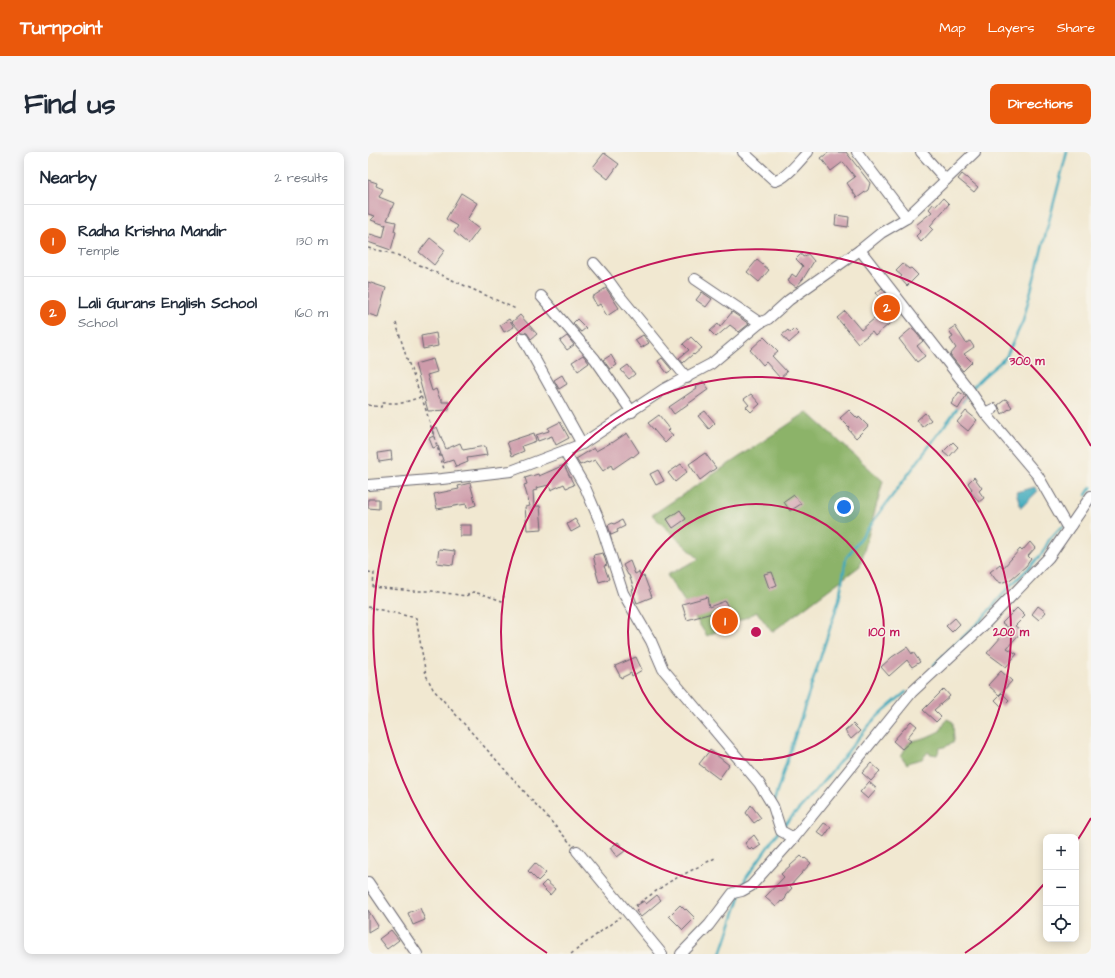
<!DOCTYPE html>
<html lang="en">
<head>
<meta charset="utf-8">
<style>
  body { margin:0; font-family:"Architects Daughter",sans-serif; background:#f6f6f7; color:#1f2937 }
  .controls { position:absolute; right:12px; bottom:12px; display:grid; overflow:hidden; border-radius:8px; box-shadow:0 2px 10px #0003 }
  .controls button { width:36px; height:36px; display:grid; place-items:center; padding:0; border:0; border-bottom:1px solid #e0e1e3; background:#fff; color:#1f2937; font:20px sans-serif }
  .you { position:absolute; left:476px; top:355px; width:14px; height:14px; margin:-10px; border:3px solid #fff; border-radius:50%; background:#1a73e8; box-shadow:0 0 0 6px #1a73e833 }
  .badge { display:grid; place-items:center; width:26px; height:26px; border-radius:50%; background:#ea580c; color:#fff; font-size:13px; font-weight:700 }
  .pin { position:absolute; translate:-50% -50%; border:2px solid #fff; box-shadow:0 1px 4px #0006 }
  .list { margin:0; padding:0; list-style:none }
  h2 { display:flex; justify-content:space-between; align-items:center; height:52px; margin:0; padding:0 16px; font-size:17px }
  h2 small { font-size:13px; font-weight:400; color:#747a83 }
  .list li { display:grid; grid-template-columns:26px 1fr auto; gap:12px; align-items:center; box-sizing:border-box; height:72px; padding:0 16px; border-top:1px solid #e0e1e3 }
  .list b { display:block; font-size:15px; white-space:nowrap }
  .list p { margin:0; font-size:13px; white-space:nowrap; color:#747a83 }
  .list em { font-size:13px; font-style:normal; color:#747a83 }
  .icon { flex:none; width:22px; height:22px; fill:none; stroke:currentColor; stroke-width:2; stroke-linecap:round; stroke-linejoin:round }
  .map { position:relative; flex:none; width:723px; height:802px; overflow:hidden; border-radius:8px }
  header { display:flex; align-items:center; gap:24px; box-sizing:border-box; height:56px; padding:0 20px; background:#ea580c; color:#fff }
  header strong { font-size:19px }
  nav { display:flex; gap:22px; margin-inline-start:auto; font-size:14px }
  .intro { display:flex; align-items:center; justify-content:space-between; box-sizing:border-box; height:96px; padding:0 24px }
  h1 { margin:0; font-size:28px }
  .button { padding:10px 18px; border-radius:8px; background:#ea580c; color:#fff; font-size:14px; font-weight:700 }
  main { display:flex; gap:24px; padding:0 24px }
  aside { flex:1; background:#fff; border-radius:8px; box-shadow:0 2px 10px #0003 }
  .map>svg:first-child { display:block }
</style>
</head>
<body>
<header>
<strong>Turnpoint</strong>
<nav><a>Map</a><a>Layers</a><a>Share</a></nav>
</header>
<div class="intro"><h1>Find us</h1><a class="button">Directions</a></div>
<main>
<aside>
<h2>Nearby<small>2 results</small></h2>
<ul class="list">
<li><span class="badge">1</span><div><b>Radha Krishna Mandir</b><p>Temple</p></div><em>130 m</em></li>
<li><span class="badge">2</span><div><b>Lali Gurans English School</b><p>School</p></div><em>160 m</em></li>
</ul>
</aside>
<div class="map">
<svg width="723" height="802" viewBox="0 0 723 802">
  <rect width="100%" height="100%" fill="#f7f3e8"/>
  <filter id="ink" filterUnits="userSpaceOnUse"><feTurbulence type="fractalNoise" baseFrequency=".025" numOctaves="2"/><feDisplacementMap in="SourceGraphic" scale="8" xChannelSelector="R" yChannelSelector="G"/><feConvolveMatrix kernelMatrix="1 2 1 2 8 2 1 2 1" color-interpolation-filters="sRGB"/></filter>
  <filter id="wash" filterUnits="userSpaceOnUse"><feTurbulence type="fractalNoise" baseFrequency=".012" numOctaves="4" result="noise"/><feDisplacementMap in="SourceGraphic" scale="16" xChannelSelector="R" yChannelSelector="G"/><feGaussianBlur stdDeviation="0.9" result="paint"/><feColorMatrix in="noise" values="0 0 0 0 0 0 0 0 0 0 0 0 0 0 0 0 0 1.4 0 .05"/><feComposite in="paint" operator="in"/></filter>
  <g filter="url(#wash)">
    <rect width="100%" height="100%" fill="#f1e8d1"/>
    <g fill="#8cb369" stroke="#576a52">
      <polygon points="439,260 515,329 492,414 404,480 389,460 339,484 299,423 331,407 284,363"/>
      <polygon points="579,567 585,570 586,589 579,594 572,596 569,603 563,602 560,600 554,607 542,610 539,612 533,604 541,590 559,585 572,579"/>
    </g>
    <polygon fill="#3da9bc" stroke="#30667c" points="667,335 670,339 653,356 648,340"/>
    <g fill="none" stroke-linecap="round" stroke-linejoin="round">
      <g stroke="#3da9bc" stroke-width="2.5">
        <polyline points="603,237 615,225 638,205 655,169 699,0"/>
        <polyline points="594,250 600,241"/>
        <polyline points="718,343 723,335"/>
        <polyline points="566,513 613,468 641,435 664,413 675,400 681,388 690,378 696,374"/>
        <polyline points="406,649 471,448 478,406 591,254"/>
        <path d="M 415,674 C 448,642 474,605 504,570 C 514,559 527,549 538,540"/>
        <polyline points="375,735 378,726 411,679"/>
        <polyline points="353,802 373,742"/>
      </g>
    </g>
    <g id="blocks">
      <g fill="#ce9baa">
        <polygon points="461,0 478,0 502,31 500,38 489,46 479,31 487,25 475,10 463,19 453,6"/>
        <polygon points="236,1 251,12 240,27 225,15"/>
        <polygon points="594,22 610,35 606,40 590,27"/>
        <polygon points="0,28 9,31 8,34 15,37 11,45 26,51 19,68 28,70 26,79 28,80 23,98 0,90 2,82 15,86 18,72 17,73 3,68 7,64 0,62"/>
        <polygon points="93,41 109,51 99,68 111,77 100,92 86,80 90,74 78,67"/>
        <polygon points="575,46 581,52 562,74 565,77 553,90 548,84 553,79 548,73 564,60 561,57 565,52 568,54"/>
        <polygon points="468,63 481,65 480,75 467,73"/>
        <polygon points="62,86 77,98 66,113 51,100"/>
        <polygon points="433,102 435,105 440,102 446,109 435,127 428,135 420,129 424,122 428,125 435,114 428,107"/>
        <polygon points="389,108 401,118 391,130 379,120"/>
        <polygon points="535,112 541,117 543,116 550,123 539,134 532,126 534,124 528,119"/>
        <polygon points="0,130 18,136 10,165 0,162"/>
        <polygon points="238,136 251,156 239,164 232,152 229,154 224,145"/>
        <polygon points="514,136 531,159 525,164 527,167 507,184 504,180 490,191 469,166 477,159 493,178 520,155 508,141"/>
        <polygon points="334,140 344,147 338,155 328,148"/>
        <polygon points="364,160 381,172 371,180 362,173 348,185 342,179 350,172 352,175"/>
        <polygon points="152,163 169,182 163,187 159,181 153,180 144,170"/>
        <polygon points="141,167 146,175 136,180 132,173"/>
        <polygon points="209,167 218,176 213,180 205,171"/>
        <polygon points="587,174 598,191 602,189 606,195 596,202 604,210 595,219 582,203 588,196 582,187 585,185 581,178"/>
        <polygon points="544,176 555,189 549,194 557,204 549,210 531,187"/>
        <polygon points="426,177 431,182 421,191 414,183 420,178 422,181"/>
        <polygon points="68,181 70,194 55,197 53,184"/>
        <polygon points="275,183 281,191 273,196 267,188"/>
        <polygon points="199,184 206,193 199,198 192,189"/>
        <polygon points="323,185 334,196 326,203 325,202 315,211 311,206 321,198 315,192"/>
        <polygon points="396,185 410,199 404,204 419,220 412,226 398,210 395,213 382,198"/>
        <polygon points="215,203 221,211 210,219 204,210"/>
        <polygon points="243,203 249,213 242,217 235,208"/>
        <polygon points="294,206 304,218 299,221 290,209"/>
        <polygon points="65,207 69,220 59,223 64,239 68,237 72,247 74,247 74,250 81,250 81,258 60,259 47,212"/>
        <polygon points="260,213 267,222 261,227 253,218"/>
        <polygon points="194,223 199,232 191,237 186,228"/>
        <polygon points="335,229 341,237 306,262 301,255 329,236 328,235"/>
        <polygon points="591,240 598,244 590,257 583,252"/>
        <polygon points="383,242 392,252 383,260 378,255 381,253 376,247"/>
        <polygon points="638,247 644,255 634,262 630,253"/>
        <polygon points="481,258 490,267 491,265 500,274 488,286 480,277 481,275 472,266"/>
        <polygon points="337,259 347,271 341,277 330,264"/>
        <polygon points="598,259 609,268 600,279 589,270"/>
        <polygon points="557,261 563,268 554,275 549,268"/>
        <polygon points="291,263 302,277 300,279 305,283 297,291 280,271"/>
        <polygon points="192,270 201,286 188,293 184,284 170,289 168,283 181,279 180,276"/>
        <polygon points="69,275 78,297 92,291 95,298 117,294 119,303 99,306 100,310 88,315 85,308 76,311 70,294 65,296 61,286 66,284 64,277"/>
        <polygon points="166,281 168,289 154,294 156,299 144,304 139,290"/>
        <polygon points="259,281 271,300 265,305 264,304 245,317 243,313 235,319 227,308 220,311 219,310 212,313 208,307 226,296 228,299 244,290 244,291"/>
        <polygon points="585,290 590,295 581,305 575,300"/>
        <polygon points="23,299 24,308 11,310 10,301"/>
        <polygon points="337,301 348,316 332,328 321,312"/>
        <polygon points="313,312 319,320 307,330 300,321"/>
        <polygon points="196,313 206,333 198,336 196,332 183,338 181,333 168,336 169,338 165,339 166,354 172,354 174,377 159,378 157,355 162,354 156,333 159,332 157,326 170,322 171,324"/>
        <polygon points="290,318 296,329 288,333 282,322"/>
        <polygon points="606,325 614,336 611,339 616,346 611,350 602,339 604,337 600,331"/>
        <polygon points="102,331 108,353 99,356 98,352 69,357 66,342 91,337 90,334"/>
        <polygon points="426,343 433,352 422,359 416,350"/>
        <polygon points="0,347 11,347 11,357 0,356"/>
        <polygon points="312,358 318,367 305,376 299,367"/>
        <polygon points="207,367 212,375 203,380 199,372"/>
        <polygon points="254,368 257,374 249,378 250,380 243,383 240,373 245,371 246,372"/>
        <rect x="92" y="373" width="11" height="11"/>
        <polygon points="662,390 667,396 660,404 663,407 658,414 643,427 633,431 628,428 622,420 632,412 635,416 652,397 654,399"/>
        <polygon points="71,397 87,399 85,413 69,411"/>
        <polygon points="235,401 239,413 236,414 241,427 231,430 228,420 229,420 225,403"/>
        <polygon points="262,409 267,422 271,420 273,425 276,424 284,445 269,451 264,438 266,437 261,423 260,423 255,413"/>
        <polygon points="404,420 409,433 401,436 396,422"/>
        <polygon points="339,445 341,455 357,449 363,462 354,466 351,459 319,468 314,452"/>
        <polygon points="670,454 678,460 671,468 664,462"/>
        <polygon points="649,456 657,464 647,474 654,479 639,496 649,502 638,515 619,501 641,476 634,471"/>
        <polygon points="587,466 592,472 584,480 578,474"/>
        <polygon points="539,495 544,502 545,500 552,510 544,515 539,508 521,524 513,515 524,505"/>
        <polygon points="268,505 274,518 264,524 263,521 253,526 247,514"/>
        <polygon points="633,519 644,529 631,543 620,533"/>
        <polygon points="576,537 582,544 566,558 573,565 568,570 555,558"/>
        <polygon points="634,541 641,548 634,555 627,548"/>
        <polygon points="543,569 549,574 539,586 543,589 534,597 525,589"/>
        <polygon points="485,572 492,579 483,587 477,579"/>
        <polygon points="342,598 361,613 351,627 331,612"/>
        <polygon points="503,611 512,619 503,629 494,621"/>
        <polygon points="501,630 509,637 500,647 492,640"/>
        <polygon points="383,653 393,666 386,671 378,661"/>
        <polygon points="456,671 463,675 456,685 449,680"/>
        <polygon points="386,683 393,693 386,698 384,696 382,698 377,691"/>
        <polygon points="250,690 257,699 249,705 242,696"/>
        <polygon points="433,704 436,707 437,706 443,711 422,734 424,736 417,744 418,746 414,750 413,749 408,755 397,745 416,725 413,722"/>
        <polygon points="167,711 178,721 170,729 160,719"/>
        <polygon points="178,729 187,737 182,743 173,734"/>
        <polygon points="289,743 293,748 273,765 268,759 271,757 268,754 276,749 278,752"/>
        <polygon points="312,753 317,758 318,757 327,766 315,778 301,764"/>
        <polygon points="52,756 57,768 45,773 40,761"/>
        <polygon points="0,758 10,774 0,780"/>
        <polygon points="23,778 31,788 19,797 11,787"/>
      </g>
    </g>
  </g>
  <g filter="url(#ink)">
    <use href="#blocks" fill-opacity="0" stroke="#6a6770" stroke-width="1"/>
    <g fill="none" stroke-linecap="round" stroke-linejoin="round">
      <defs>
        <g id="street">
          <path d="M 375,0 L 407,29 C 418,27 432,8 440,0"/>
          <polyline points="489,0 539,66"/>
          <polyline points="553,0 578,28"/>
          <polyline points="492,98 602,239 617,261 625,257"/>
          <polyline points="226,111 238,125 251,143 319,226"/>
          <polyline points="327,127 392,171"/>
          <polyline points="173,144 227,207 264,260"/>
          <polyline points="155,186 214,292"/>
          <polyline points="617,261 670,324 698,373 703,373"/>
          <polyline points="196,299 217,335 232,370 255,441 283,489 295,517 391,631 405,654 413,679 426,686"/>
          <polyline points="0,333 74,327 143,319 214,292 296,237 343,212 392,171 400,167 421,148 492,98 513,81 537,67 607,0"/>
          <polyline points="209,699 294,802"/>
          <polyline points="0,730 49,802"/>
          <polyline points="313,802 341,773 365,741 374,739 383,734 426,686 544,540 612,477 681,405 723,344"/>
        </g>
      </defs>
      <use href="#street" stroke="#6a6770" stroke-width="12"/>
      <g stroke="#6a6770" stroke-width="1.5" stroke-dasharray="3 3" stroke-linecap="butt">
        <polyline points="0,96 27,102 148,157"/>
        <polyline points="28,171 38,204 57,255 76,317"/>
        <polyline points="0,253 13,255 14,251 34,251 53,245"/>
        <polyline points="0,420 6,421 5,435 45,439 64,439 98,444 105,440 117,443 134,449 136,444"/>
        <polyline points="0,455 48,466 58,523 65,537 204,693"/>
        <polyline points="267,754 301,730 347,706"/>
        <polyline points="203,802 252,765"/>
      </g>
      <use href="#street" stroke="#fff" stroke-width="10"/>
    </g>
  </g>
  <g fill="none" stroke="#c2185b" stroke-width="2">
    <circle cx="388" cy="480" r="128"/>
    <circle cx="388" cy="480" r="255"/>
    <path d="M723 666A383 383 0 0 1 709 689M677 731A383 383 0 0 1 597 801M179 801A383 383 0 1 1 723 294"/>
  </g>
  <circle cx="388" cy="480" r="6" fill="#c2185b" stroke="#f7f3e8" stroke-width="2"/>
  <g font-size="12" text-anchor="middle" font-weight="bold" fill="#c2185b" stroke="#f7f3e8" stroke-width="3" stroke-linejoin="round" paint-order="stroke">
    <text x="659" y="213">300 m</text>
    <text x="516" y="484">100 m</text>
    <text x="643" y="484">200 m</text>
  </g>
</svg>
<div class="controls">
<button>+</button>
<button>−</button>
<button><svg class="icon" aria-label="locate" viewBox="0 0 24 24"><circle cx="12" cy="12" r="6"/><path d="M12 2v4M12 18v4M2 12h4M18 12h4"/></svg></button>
</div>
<div class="you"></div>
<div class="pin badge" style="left:357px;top:469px">1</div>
<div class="pin badge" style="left:519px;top:156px">2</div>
</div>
</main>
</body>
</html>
